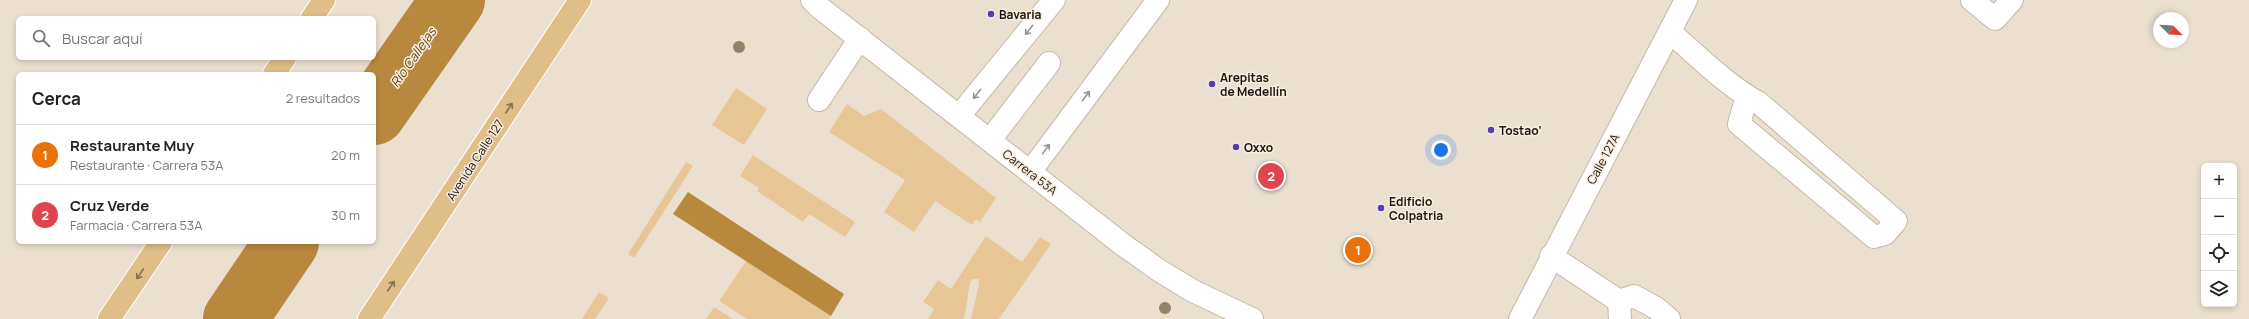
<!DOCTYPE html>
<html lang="es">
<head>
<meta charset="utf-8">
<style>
  body { margin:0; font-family:Manrope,sans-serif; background:#f2f2f2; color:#222 }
  .controls { position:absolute; right:12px; bottom:12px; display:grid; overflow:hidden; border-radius:6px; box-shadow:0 2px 6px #0003 }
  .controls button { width:36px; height:36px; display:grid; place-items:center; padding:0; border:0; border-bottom:1px solid #e0e0e0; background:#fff; color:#222; font:20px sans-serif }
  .compass { position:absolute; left:2153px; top:12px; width:36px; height:36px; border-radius:50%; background:#fff; box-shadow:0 2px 6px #0003; rotate:114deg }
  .you { position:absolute; left:1441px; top:150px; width:14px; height:14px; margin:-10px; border:3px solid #fff; border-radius:50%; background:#1a73e8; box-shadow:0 0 0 6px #1a73e833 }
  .badge { display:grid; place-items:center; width:26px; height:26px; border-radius:50%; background:#d93025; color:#fff; font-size:13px; font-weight:700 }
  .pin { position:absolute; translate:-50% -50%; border:2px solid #fff; box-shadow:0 1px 4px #0006 }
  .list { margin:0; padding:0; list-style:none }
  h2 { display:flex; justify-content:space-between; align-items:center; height:52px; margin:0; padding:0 16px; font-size:17px }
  h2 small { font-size:13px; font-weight:400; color:#767676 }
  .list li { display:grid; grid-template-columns:26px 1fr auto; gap:12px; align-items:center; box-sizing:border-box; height:60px; padding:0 16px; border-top:1px solid #e0e0e0 }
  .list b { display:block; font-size:15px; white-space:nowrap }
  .list p { margin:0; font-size:13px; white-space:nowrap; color:#767676 }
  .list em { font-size:13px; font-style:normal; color:#767676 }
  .icon { flex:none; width:22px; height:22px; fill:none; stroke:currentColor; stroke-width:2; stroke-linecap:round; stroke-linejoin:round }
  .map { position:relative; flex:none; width:2249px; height:319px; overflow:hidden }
  .search { position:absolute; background:#fff; box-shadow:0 2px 6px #0003; left:16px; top:16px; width:360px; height:44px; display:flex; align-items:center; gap:10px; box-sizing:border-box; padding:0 14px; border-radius:6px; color:#767676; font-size:15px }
  .panel { position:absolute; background:#fff; box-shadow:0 2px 6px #0003; left:16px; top:72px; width:360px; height:172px; border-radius:6px }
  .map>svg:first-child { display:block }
</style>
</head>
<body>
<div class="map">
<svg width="2249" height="319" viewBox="0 0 2249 319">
  <rect width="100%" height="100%" fill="#ebe0d0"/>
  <g fill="#e9c696">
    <polygon points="736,88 767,109 744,145 712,125"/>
    <polygon points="847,104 864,116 881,109 996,198 980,222 976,219 972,225 935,201 914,232 884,212 905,180 829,132"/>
    <polygon points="753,155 855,222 845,237 809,214 803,222 757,191 759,188 740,176"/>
    <polygon points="686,162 693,166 634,258 628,254"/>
    <polygon points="986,236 1022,262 1040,237 1051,244 999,319 971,319 979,284 979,279 973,279 970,283 964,319 928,319 934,309 923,302 938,280 951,289"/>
    <polygon points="747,260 831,316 829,319 747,319 719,301"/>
    <polygon points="599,292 609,298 595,319 582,319"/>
    <polygon points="714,307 733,319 706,319"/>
  </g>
  <polygon fill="#b7883e" points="688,192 844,294 831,316 673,214"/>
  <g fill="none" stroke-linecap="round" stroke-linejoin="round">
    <g stroke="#b7883e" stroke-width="64">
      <polyline points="374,113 453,0"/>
      <polyline points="235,319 287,242"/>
    </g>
    <defs>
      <g id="minor">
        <polyline points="812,0 819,7 1122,244 1160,271 1193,291 1252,319"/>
        <polyline points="1972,0 1995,19 2012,0"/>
        <path d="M 1670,32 C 1698,56 1726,85 1759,103 L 1896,221 L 1885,234 L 1874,237 L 1739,124 L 1747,96"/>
        <polyline points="819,100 860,38"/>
        <polyline points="959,116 1054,0"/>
        <polyline points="990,140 1049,63"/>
        <polyline points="1030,172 1158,0"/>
        <polyline points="1551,256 1619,301 1620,319"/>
        <polyline points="1619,301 1634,296 1656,308 1669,319"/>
        <polyline points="1520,319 1686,0"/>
      </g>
      <g id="major">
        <polyline points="312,18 324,0"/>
        <polyline points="274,74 285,58"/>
        <polyline points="109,319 161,242"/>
        <polyline points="369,319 580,0"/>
      </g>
    </defs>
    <use href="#minor" stroke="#c3b8a9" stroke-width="24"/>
    <use href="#major" stroke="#fff" stroke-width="24"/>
    <use href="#minor" stroke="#fff" stroke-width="22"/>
    <use href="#major" stroke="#dfbe87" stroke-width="22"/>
  </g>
  <g fill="#93826a">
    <circle cx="739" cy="47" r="6"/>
    <circle cx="1165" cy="308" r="6"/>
  </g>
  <defs><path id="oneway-shaft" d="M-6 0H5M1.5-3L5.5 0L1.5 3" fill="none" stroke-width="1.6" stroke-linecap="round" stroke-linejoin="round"/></defs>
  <g stroke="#979593">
    <use href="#oneway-shaft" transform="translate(1029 30) rotate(129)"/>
    <use href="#oneway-shaft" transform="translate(977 94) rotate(129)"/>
    <use href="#oneway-shaft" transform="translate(1086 96) rotate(-53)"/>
    <use href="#oneway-shaft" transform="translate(1046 149) rotate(-54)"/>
  </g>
  <g stroke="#857251">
    <use href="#oneway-shaft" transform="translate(509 108) rotate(-57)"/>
    <use href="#oneway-shaft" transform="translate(140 274) rotate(124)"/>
    <use href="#oneway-shaft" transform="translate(391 286) rotate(-57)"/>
  </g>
  <g fill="#553db5" stroke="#f8edde" stroke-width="1.5">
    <circle cx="991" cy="14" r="4"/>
    <circle cx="1212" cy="84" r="4"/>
    <circle cx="1491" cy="130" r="4"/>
    <circle cx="1236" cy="147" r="4"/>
    <circle cx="1381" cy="208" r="4"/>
  </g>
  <g text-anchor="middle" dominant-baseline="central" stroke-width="3" stroke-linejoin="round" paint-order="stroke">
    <g font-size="12" font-weight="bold" fill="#18140f" stroke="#f8edde" text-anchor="start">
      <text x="999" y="14">Bavaria</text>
      <text x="1220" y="77">Arepitas<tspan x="1220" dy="14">de Medellín</tspan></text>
      <text x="1499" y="130">Tostao’</text>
      <text x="1244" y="147">Oxxo</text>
      <text x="1389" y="201">Edificio<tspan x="1389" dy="14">Colpatria</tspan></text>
    </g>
    <g font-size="12" fill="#18140f" stroke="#f8edde">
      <text transform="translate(1603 159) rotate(-62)">Calle 127A</text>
      <text transform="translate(475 160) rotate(-57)">Avenida Calle 127</text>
      <text transform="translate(1030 172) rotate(38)">Carrera 53A</text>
    </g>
    <g font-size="13" font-style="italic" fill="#614103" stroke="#f8edde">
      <text transform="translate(413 57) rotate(-55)">Río Callejas</text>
    </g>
  </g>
</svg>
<div class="controls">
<button>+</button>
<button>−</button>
<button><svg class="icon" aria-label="locate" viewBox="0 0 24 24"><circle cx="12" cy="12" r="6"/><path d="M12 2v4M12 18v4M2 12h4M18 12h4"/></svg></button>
<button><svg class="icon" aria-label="layers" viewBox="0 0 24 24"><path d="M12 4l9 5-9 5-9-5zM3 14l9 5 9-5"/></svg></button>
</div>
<svg class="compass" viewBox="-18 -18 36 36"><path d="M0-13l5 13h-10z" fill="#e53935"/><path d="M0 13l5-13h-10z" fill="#767676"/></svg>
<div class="you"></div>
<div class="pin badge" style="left:1358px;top:250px;background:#e8710a">1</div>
<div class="pin badge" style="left:1271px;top:176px;background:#e0444e">2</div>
<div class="search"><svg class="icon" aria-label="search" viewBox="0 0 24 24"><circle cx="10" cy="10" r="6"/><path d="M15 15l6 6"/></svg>Buscar aquí</div>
<section class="panel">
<h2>Cerca<small>2 resultados</small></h2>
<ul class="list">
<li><span class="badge" style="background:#e8710a">1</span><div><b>Restaurante Muy</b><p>Restaurante · Carrera 53A</p></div><em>20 m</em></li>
<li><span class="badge" style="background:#e0444e">2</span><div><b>Cruz Verde</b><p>Farmacia · Carrera 53A</p></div><em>30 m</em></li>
</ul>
</section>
</div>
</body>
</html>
